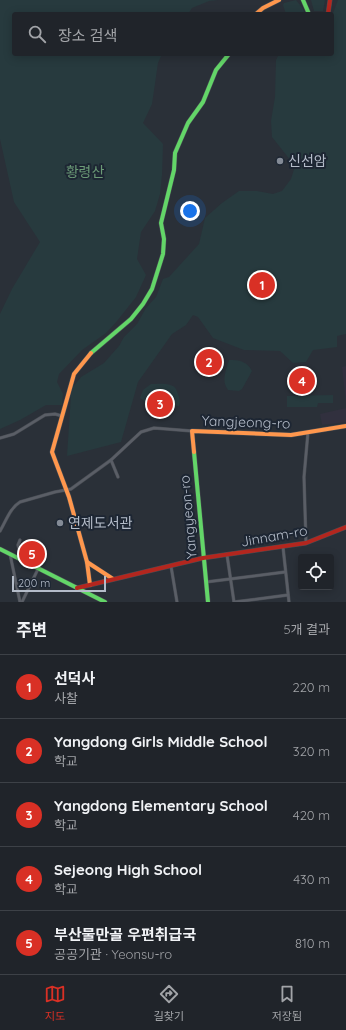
<!DOCTYPE html>
<html lang="ko">
<head>
<meta charset="utf-8">
<style>
  body { margin:0; font-family:Quicksand,"Noto Sans KR",sans-serif; background:#282c32; color:#f1f3f6 }
  .controls { position:absolute; right:12px; bottom:12px; display:grid; overflow:hidden; border-radius:4px; box-shadow:0 2px 10px #0003 }
  .controls button { width:36px; height:36px; display:grid; place-items:center; padding:0; border:0; border-bottom:1px solid #3d4147; background:#20242a; color:#f1f3f6; font:20px sans-serif }
  .scale { position:absolute; left:12px; bottom:10px; width:94px; box-sizing:border-box; padding-left:4px; border:2px solid #b4bcc9; border-top:0; font-size:11px; line-height:14px; white-space:nowrap; color:#b4bcc9; -webkit-text-stroke:3px #1d2633; paint-order:stroke }
  .you { position:absolute; left:190px; top:211px; width:14px; height:14px; margin:-10px; border:3px solid #fff; border-radius:50%; background:#1a73e8; box-shadow:0 0 0 6px #1a73e833 }
  .badge { display:grid; place-items:center; width:26px; height:26px; border-radius:50%; background:#d93025; color:#fff; font-size:13px; font-weight:700 }
  .pin { position:absolute; translate:-50% -50%; border:2px solid #fff; box-shadow:0 1px 4px #0006 }
  .list { margin:0; padding:0; list-style:none }
  h2 { display:flex; justify-content:space-between; align-items:center; height:52px; margin:0; padding:0 16px; font-size:17px }
  h2 small { font-size:13px; font-weight:400; color:#a2a4a8 }
  .list li { display:grid; grid-template-columns:26px 1fr auto; gap:12px; align-items:center; box-sizing:border-box; height:64px; padding:0 16px; border-top:1px solid #3d4147 }
  .list b { display:block; font-size:15px; white-space:nowrap }
  .list p { margin:0; font-size:13px; white-space:nowrap; color:#a2a4a8 }
  .list em { font-size:13px; font-style:normal; color:#a2a4a8 }
  .icon { flex:none; width:22px; height:22px; fill:none; stroke:currentColor; stroke-width:2; stroke-linecap:round; stroke-linejoin:round }
  .map { position:relative; flex:none; width:346px; height:602px; overflow:hidden }
  .search { position:absolute; background:#20242a; box-shadow:0 2px 10px #0003; left:12px; right:12px; top:12px; height:44px; display:flex; align-items:center; gap:10px; box-sizing:border-box; padding:0 14px; border-radius:4px; color:#a2a4a8; font-size:15px }
  .sheet { height:372px; background:#20242a }
  nav { display:flex; justify-content:space-around; align-items:center; box-sizing:border-box; height:56px; border-top:1px solid #3d4147; background:#20242a; font-size:11px; color:#a2a4a8 }
  nav a { display:grid; justify-items:center; gap:2px }
  nav .on { color:#d93025 }
  .map>svg:first-child { display:block }
</style>
</head>
<body>
<div class="map">
<svg width="346" height="602" viewBox="0 0 346 602">
  <rect width="100%" height="100%" fill="#2a3038"/>
  <g fill="#31303e">
    <polygon points="346,366 346,403 342,367"/>
    <polygon points="346,408 346,422 322,425 320,414"/>
  </g>
  <g fill="#273a3e">
    <polygon points="0,0 218,0 209,1 192,8 188,14 14,14 14,54 162,54 158,63 152,104 143,123 163,144 162,175 160,194 155,211 141,232 137,259 146,275 136,297 117,321 106,333 82,350 59,374 57,382 63,394 62,405 46,405 20,420 0,429 0,314 12,289 40,242 14,202 0,139"/>
    <polygon points="296,0 303,9 305,14 286,14 283,5 284,3"/>
    <polygon points="311,0 325,0 323,11 314,11"/>
    <polygon points="338,0 346,0 346,334 337,336 337,347 313,350 306,362 293,363 280,351 244,350 213,338 198,317 193,315 186,325 172,334 138,382 121,442 67,456 71,395 73,387 81,377 104,363 119,346 124,337 137,324 146,308 156,297 163,279 169,277 199,244 205,218 222,203 239,191 257,191 273,194 282,191 291,179 295,166 272,137 271,121 275,97 276,60 279,54 332,54 332,16"/>
    <path d="M 229,360 C 239,360 247,361 252,371 L 242,389 L 239,391 L 228,390 C 221,381 226,370 229,360 Z"/>
    <path d="M 151,384 C 158,384 172,382 176,389 C 178,393 179,398 180,402 L 179,406 C 167,405 150,407 140,398 L 143,390 Z"/>
    <polygon points="333,395 333,403 318,403 317,407 287,407 287,396"/>
  </g>
  <g fill="none" stroke-linecap="round" stroke-linejoin="round">
    <defs>
      <g id="street">
        <polyline points="0,438 14,434 45,415 55,414 62,416"/>
        <polyline points="111,460 118,477"/>
        <path d="M 0,531 C 6,521 10,508 20,502 L 55,492 L 71,489 L 111,460 L 141,432 L 154,428 L 192,431"/>
        <polyline points="20,540 18,545 21,559"/>
        <polyline points="306,543 304,477 308,432"/>
        <polyline points="283,547 289,602"/>
        <polyline points="10,554 20,602"/>
        <polyline points="227,555 234,602"/>
        <polyline points="171,566 177,602"/>
        <polyline points="206,582 285,572"/>
        <polyline points="22,602 38,569"/>
        <polyline points="234,602 288,595"/>
      </g>
      <g id="fast">
        <polyline points="303,0 309,14"/>
        <polyline points="91,353 131,319 143,304 152,289 163,254 164,239 161,223 174,170 175,153 188,123 203,102 216,70 229,54"/>
        <polyline points="194,452 208,602"/>
        <polyline points="0,549 105,602"/>
      </g>
      <g id="slow">
        <polyline points="256,14 263,8 279,0"/>
        <polyline points="194,452 192,431 291,435 346,426"/>
        <polyline points="87,562 113,579"/>
        <polyline points="90,585 87,562 69,497 52,452 74,374 91,353"/>
      </g>
      <g id="jam">
        <polyline points="328,14 330,0"/>
        <polyline points="77,588 203,558 306,543 346,527"/>
      </g>
    </defs>
    <use href="#street" stroke="#484c53" stroke-width="3.5"/>
    <use href="#fast" stroke="#484c53" stroke-width="5"/>
    <use href="#slow" stroke="#484c53" stroke-width="5"/>
    <use href="#jam" stroke="#484c53" stroke-width="5"/>
    <use href="#street" stroke="#5a5e66" stroke-width="2.5"/>
    <use href="#fast" stroke="#63d668" stroke-width="4"/>
    <use href="#slow" stroke="#ff974d" stroke-width="4"/>
    <use href="#jam" stroke="#b3261e" stroke-width="4"/>
  </g>
  <g fill="#848b96" stroke="#1d2633" stroke-width="1.5">
    <circle cx="280" cy="161" r="4"/>
    <circle cx="60" cy="523" r="4"/>
  </g>
  <g text-anchor="middle" dominant-baseline="central" stroke-width="4" stroke-linejoin="round" paint-order="stroke">
    <g font-size="14" fill="#b4bcc9" stroke="#1d2633" text-anchor="start">
      <text x="288" y="161">신선암</text>
      <text x="68" y="523">연제도서관</text>
    </g>
    <g font-size="14" fill="#6b9a76" stroke="#1d2633">
      <text x="85" y="172">황령산</text>
    </g>
    <g font-size="14" fill="#b4bcc9" stroke="#1d2633">
      <text transform="translate(246 422) rotate(2)">Yangjeong-ro</text>
      <text transform="translate(188 517) rotate(-95)">Yangyeon-ro</text>
      <text transform="translate(274 536) rotate(-10)">Jinnam-ro</text>
    </g>
  </g>
</svg>
<div class="controls">
<button><svg class="icon" aria-label="locate" viewBox="0 0 24 24"><circle cx="12" cy="12" r="6"/><path d="M12 2v4M12 18v4M2 12h4M18 12h4"/></svg></button>
</div>
<div class="scale">200 m</div>
<div class="you"></div>
<div class="pin badge" style="left:262px;top:285px">1</div>
<div class="pin badge" style="left:209px;top:362px">2</div>
<div class="pin badge" style="left:160px;top:404px">3</div>
<div class="pin badge" style="left:302px;top:381px">4</div>
<div class="pin badge" style="left:32px;top:554px">5</div>
<div class="search"><svg class="icon" aria-label="search" viewBox="0 0 24 24"><circle cx="10" cy="10" r="6"/><path d="M15 15l6 6"/></svg>장소 검색</div>
</div>
<section class="sheet">
<h2>주변<small>5개 결과</small></h2>
<ul class="list">
<li><span class="badge">1</span><div><b>선덕사</b><p>사찰</p></div><em>220 m</em></li>
<li><span class="badge">2</span><div><b>Yangdong Girls Middle School</b><p>학교</p></div><em>320 m</em></li>
<li><span class="badge">3</span><div><b>Yangdong Elementary School</b><p>학교</p></div><em>420 m</em></li>
<li><span class="badge">4</span><div><b>Sejeong High School</b><p>학교</p></div><em>430 m</em></li>
<li><span class="badge">5</span><div><b>부산물만골 우편취급국</b><p>공공기관 · Yeonsu-ro</p></div><em>810 m</em></li>
</ul>
</section>
<nav>
<a class="on"><svg class="icon" aria-label="map" viewBox="0 0 24 24"><path d="M3 6l6-2 6 2 6-2v14l-6 2-6-2-6 2zM9 4v14M15 6v14"/></svg>지도</a>
<a><svg class="icon" aria-label="directions" viewBox="0 0 24 24"><path d="M12 3l9 9-9 9-9-9zM9 14v-3h6M13 9l2 2-2 2"/></svg>길찾기</a>
<a><svg class="icon" aria-label="saved" viewBox="0 0 24 24"><path d="M7 4h10v16l-5-4-5 4z"/></svg>저장됨</a>
</nav>
</body>
</html>
